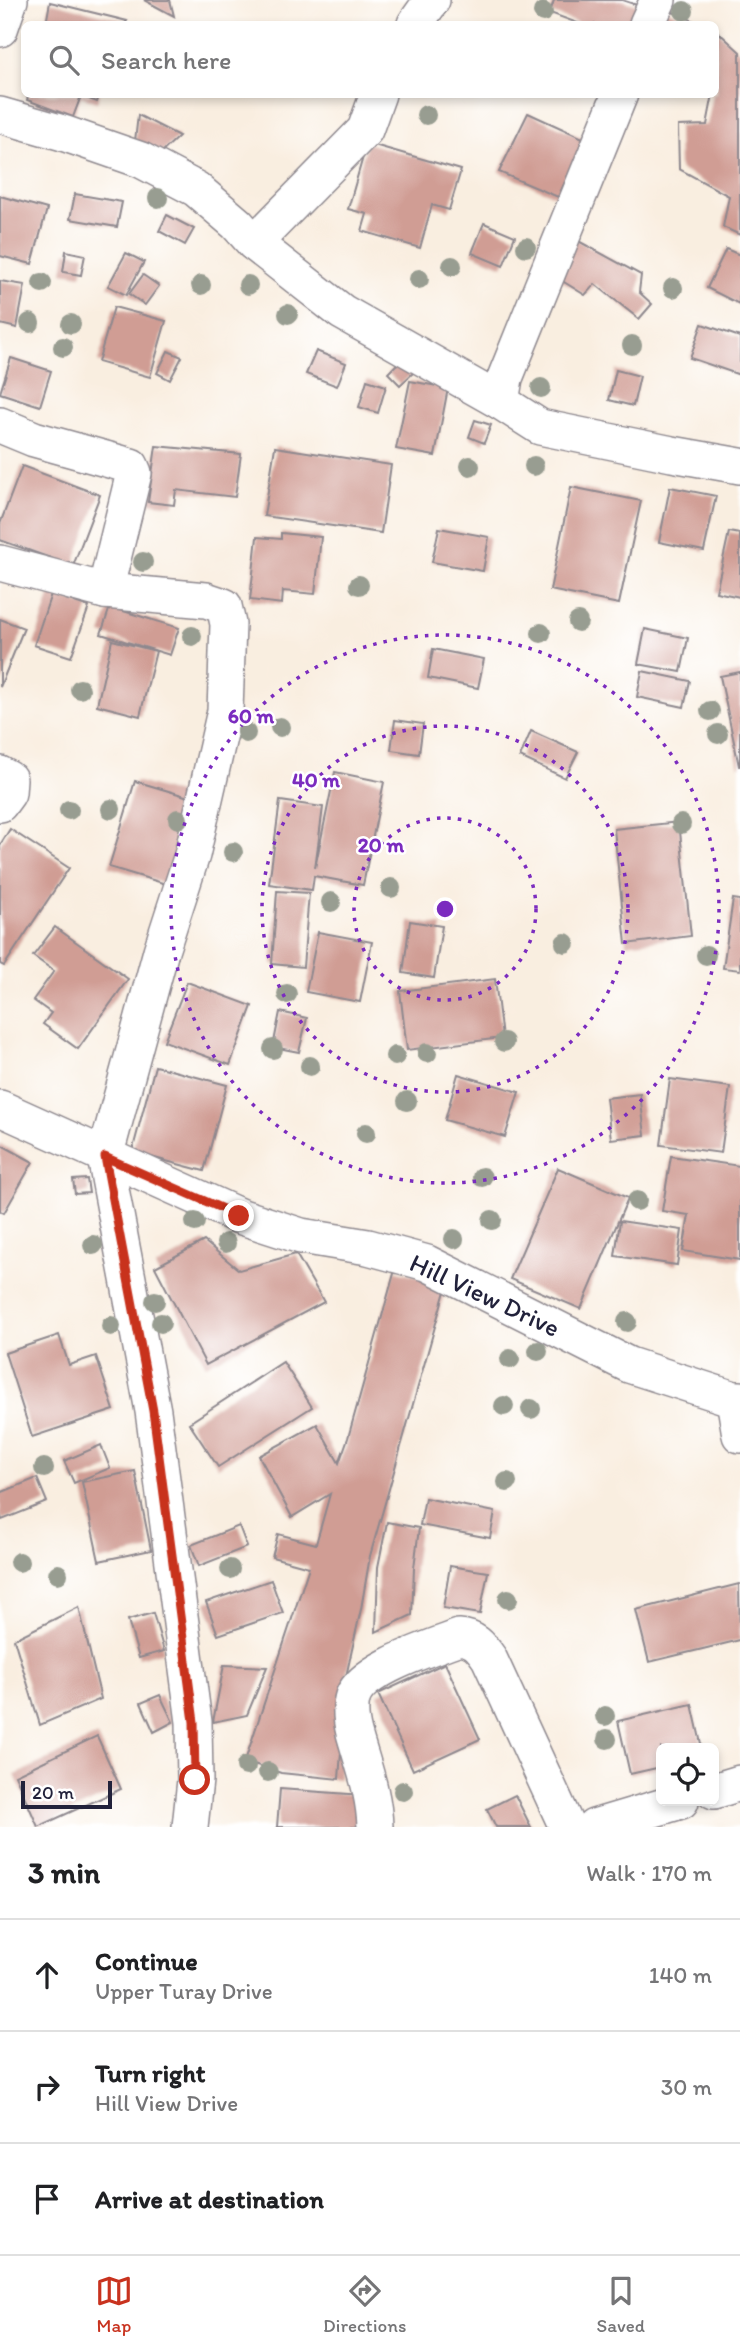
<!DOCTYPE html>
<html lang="en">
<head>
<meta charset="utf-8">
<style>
  body { margin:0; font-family:Itim,sans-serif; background:#f2f2f2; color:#202124 }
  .controls { position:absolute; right:21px; bottom:21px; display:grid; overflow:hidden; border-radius:10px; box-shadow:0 4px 10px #0003 }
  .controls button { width:63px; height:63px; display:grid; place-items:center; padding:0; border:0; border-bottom:2px solid #e0e0e0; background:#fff; color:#202124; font:35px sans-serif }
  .scale { position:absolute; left:21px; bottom:18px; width:91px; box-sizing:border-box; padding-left:7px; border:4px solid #22223b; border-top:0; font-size:19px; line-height:24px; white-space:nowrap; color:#22223b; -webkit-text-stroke:5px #fff; paint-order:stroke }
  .stop { position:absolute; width:21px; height:21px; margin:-16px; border:5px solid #c8321e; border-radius:50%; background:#fff }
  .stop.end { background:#c8321e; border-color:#fff; box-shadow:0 2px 7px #0008 }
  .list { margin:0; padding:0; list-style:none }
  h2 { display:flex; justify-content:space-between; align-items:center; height:91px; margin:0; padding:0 28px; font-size:30px }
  h2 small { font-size:23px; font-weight:400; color:#757577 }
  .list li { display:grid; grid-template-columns:46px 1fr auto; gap:21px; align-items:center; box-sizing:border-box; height:112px; padding:0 28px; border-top:2px solid #e0e0e0 }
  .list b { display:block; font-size:26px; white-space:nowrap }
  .list p { margin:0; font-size:23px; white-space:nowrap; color:#757577 }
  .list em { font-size:23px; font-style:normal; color:#757577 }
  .icon { flex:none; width:38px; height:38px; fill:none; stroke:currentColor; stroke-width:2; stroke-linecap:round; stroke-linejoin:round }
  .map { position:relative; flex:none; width:740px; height:1827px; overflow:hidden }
  .search { position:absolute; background:#fff; box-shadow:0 4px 10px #0003; left:21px; right:21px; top:21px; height:77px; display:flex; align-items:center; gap:18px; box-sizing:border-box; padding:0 24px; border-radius:10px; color:#757577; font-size:26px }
  .sheet { height:427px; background:#fff }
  nav { display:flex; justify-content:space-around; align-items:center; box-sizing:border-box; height:98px; border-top:2px solid #e0e0e0; background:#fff; font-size:19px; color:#757577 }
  nav a { display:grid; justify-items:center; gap:4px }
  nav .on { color:#c8321e }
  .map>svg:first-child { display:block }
</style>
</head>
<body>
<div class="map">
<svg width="740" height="1827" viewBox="0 0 740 1827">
  <rect width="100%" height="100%" fill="#fff"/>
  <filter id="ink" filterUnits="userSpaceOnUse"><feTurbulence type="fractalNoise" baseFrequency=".0143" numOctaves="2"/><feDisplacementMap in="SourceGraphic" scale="14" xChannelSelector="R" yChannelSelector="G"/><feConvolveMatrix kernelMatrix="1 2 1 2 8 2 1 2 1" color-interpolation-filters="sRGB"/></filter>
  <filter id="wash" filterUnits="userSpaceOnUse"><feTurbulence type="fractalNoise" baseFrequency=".00686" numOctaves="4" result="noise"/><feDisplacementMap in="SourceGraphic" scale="28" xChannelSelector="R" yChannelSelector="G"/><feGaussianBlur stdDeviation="1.57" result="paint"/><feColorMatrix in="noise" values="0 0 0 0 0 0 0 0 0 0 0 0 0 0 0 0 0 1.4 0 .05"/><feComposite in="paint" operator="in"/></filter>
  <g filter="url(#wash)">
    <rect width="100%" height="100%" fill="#f9eee0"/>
    <g id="blocks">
      <g fill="#d09d94">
        <polygon points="144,0 170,0 174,16"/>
        <polygon points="554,0 622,0 643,7 636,24 580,24 550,13"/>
        <polygon points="50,2 127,21 125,24 46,24"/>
        <polygon points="665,9 701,24 663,24"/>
        <polygon points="716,30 740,52 740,235 723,227 729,196 679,169 678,126 707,125 713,94 716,94"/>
        <polygon points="29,94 100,94 97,102 81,96 73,117 27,100"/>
        <polygon points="528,113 585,139 558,197 499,172"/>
        <polygon points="138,115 179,136 162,152 135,141"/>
        <polygon points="367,143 461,170 449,210 432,205 420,248 362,231 367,214 348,209"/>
        <polygon points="75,194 122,202 117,227 70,219"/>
        <polygon points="0,196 47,209 32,264 0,256"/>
        <polygon points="167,215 194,229 185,245 159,231"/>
        <polygon points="484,223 515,236 503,266 472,253"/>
        <polygon points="571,237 641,275 639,292 652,304 639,319 595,284 585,295 551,274"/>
        <polygon points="726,249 740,255 739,304 707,288"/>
        <polygon points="66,251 85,255 81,275 63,272"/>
        <polygon points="126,253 144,262 126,295 108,286"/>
        <polygon points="143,275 159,286 145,305 129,294"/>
        <polygon points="0,281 25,285 17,328 0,324"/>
        <polygon points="114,307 166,321 150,377 98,362"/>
        <polygon points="702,324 740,337 740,375 690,358"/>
        <polygon points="168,351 182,357 170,380 157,373"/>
        <polygon points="316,351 346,363 337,386 306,374"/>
        <polygon points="11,358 51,371 40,406 0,393"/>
        <polygon points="401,360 413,373 400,385 388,373"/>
        <polygon points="616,370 640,376 633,406 609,400"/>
        <polygon points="367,380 386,386 378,413 359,407"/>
        <polygon points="410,381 448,388 435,456 396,449"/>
        <polygon points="475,420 491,425 484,443 469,437"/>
        <polygon points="156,446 241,454 235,497 176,490 174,505 148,502"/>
        <polygon points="275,447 391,465 381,533 264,516"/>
        <polygon points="22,466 100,495 73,566 0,540 0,524"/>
        <polygon points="571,487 641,501 619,604 550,590"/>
        <polygon points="670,487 716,496 704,551 659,542"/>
        <polygon points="439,528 489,537 483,571 432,562"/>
        <polygon points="729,532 740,534 740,597 716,592"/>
        <polygon points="281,533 321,537 315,594 283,591 282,604 250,600 257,537 281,539"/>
        <polygon points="51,594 89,607 71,657 34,645"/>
        <polygon points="110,607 179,628 170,655 101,634"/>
        <polygon points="0,619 24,628 0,687"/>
        <polygon points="645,629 688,638 681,672 638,664"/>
        <polygon points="112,640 156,651 140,716 97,705"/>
        <polygon points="433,649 484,659 478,688 428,678"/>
        <polygon points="642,671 690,681 684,707 637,697"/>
        <polygon points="740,672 740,766 739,766 720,676"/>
        <polygon points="395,720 423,724 419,754 391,750"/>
        <polygon points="531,731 578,752 565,778 520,757"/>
        <polygon points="335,772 384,782 363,885 314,876 312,890 269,884 280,801 323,807 315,868"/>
        <polygon points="135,781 192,798 166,884 109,867"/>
        <polygon points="679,822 691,936 626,944 614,829"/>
        <polygon points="10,829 69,868 4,966 0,964 0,845"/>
        <polygon points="277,891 309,893 303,967 272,964"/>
        <polygon points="733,899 740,900 740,970 723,968"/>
        <polygon points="410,921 442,926 434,978 403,973"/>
        <polygon points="55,927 128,979 78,1049 43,1024 51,1013 33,1000 54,971 33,956"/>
        <polygon points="318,932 372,942 360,1002 306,992"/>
        <polygon points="495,979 502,1038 407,1050 400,991"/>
        <polygon points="187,982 252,1006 230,1065 164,1041"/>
        <polygon points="280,1012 307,1018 299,1052 273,1047"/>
        <polygon points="155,1066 227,1085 204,1171 132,1152"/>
        <polygon points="458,1074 519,1092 505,1137 445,1120"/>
        <polygon points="670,1079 730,1087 721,1153 661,1145"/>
        <polygon points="640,1094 645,1135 611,1139 606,1098"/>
        <polygon points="0,1144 33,1162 4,1213 0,1211"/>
        <polygon points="671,1156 740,1166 740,1260 683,1251 689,1215 662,1211"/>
        <polygon points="558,1168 628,1198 581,1309 510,1279"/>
        <polygon points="87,1179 89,1193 75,1194 73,1180"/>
        <polygon points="620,1221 682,1230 677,1265 615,1256"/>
        <polygon points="204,1241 239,1270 296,1254 324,1302 206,1365 155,1267"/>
        <polygon points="395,1270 447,1284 370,1556 361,1609 347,1672 339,1779 281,1773 245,1761 309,1567 272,1557 278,1534 316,1544 330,1494 292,1517 259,1456 317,1424 339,1463 348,1438"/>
        <polygon points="59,1335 69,1365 96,1356 114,1410 32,1437 5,1353"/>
        <polygon points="283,1362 312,1407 218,1467 189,1423"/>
        <polygon points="101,1445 110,1468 74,1483 64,1461"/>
        <polygon points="135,1471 151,1550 99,1561 82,1482"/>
        <polygon points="37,1478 47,1502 2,1520 0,1514 0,1493"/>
        <polygon points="425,1498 495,1512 490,1538 420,1525"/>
        <polygon points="387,1522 419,1528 414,1568 412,1615 376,1632 378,1567"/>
        <polygon points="239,1526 247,1547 199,1566 191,1545"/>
        <polygon points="450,1566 488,1572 480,1614 443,1608"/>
        <polygon points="271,1580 283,1613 218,1635 206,1602"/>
        <polygon points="739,1584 740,1640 649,1662 636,1610"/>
        <polygon points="79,1607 101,1699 40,1725 14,1639"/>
        <polygon points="153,1613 164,1651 139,1658 128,1620"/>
        <polygon points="445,1663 480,1739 413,1770 378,1694"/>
        <polygon points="224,1665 267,1667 247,1715 213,1722"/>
        <polygon points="160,1695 173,1722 154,1732 141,1703"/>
        <polygon points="692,1704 702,1748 661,1748 661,1767 630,1774 618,1721"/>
        <polygon points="97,1736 121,1789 38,1827 15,1775"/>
        <polygon points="280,1789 362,1795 359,1827 277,1827"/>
        <polygon points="515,1795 531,1827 496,1827 487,1809"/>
      </g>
    </g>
  </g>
  <g filter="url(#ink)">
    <use href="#blocks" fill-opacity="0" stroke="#8e888e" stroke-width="2"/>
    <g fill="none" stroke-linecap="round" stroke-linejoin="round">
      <defs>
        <g id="street">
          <polyline points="415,24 432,0"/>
          <polyline points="647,24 658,0"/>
          <polyline points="0,29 10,0"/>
          <polyline points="0,115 63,133 141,160 196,189 237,224 254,243 342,312 501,402 540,427 672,454 740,466"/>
          <polyline points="254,243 365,130 378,94"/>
          <polyline points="501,402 505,378 620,94"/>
          <polyline points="0,425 34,439 131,466 134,473 105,591"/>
          <polyline points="0,563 105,591 206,600 224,606 228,624 225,711 192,855 161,951 105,1157 153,1411 194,1722 195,1780 190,1827"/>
          <polyline points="0,774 9,779 8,793 0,804"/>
          <polyline points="0,1108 239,1216 301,1236 368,1247 427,1263 629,1365 734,1399 740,1399"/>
          <polyline points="734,1399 740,1435"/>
          <polyline points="714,1791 740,1783"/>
          <path d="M 375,1827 C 374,1792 363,1766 354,1733 C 351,1721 349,1708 353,1696 C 364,1668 432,1648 459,1637 C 474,1638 480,1645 489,1658 L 567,1827"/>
          <polyline points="594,1827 681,1801"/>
        </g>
      </defs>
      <use href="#street" stroke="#8e888e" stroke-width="38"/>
      <use href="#street" stroke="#fff" stroke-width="35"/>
    </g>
    <g fill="#989d91">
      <circle cx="684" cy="11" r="10"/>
      <circle cx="543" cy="12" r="10"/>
      <circle cx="426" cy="115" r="10"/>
      <circle cx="158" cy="198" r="10"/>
      <circle cx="526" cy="247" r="10"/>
      <circle cx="452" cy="266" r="10"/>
      <circle cx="419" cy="279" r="10"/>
      <circle cx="42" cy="283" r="10"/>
      <circle cx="201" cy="285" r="10"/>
      <circle cx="248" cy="285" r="10"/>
      <circle cx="673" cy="288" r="10"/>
      <circle cx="288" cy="314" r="10"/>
      <circle cx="30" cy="323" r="10"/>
      <circle cx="71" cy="324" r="10"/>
      <circle cx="632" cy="345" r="10"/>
      <circle cx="63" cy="347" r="10"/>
      <circle cx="541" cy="388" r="10"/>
      <circle cx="470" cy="466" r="10"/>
      <circle cx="534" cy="466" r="10"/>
      <circle cx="143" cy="562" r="10"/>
      <circle cx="359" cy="585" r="10"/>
      <circle cx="578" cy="622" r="10"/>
      <circle cx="541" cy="633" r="10"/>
      <circle cx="192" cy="636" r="10"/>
      <circle cx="80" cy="689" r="10"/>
      <circle cx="710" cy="711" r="10"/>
      <circle cx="280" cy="727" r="10"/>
      <circle cx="246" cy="733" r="10"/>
      <circle cx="718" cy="734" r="10"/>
      <circle cx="111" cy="809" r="10"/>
      <circle cx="69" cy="810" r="10"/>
      <circle cx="178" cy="819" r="10"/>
      <circle cx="681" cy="824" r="10"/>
      <circle cx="233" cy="852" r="10"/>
      <circle cx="391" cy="888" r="10"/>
      <circle cx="331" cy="902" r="10"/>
      <circle cx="565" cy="943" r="10"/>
      <circle cx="706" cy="955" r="10"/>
      <circle cx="287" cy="994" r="10"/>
      <circle cx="504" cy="1042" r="10"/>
      <circle cx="273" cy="1049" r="10"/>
      <circle cx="427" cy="1053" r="10"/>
      <circle cx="395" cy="1056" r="10"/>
      <circle cx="310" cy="1066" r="10"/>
      <circle cx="407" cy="1101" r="10"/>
      <circle cx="366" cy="1133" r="10"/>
      <circle cx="482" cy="1177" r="10"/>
      <circle cx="637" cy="1201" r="10"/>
      <circle cx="492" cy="1220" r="10"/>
      <circle cx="195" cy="1222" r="10"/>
      <circle cx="454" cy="1239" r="10"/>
      <circle cx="226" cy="1243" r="10"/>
      <circle cx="93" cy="1245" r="10"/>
      <circle cx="155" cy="1301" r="10"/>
      <circle cx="627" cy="1322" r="10"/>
      <circle cx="161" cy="1323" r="10"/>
      <circle cx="111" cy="1326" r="10"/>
      <circle cx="538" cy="1351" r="10"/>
      <circle cx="510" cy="1359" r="10"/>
      <circle cx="504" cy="1406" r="10"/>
      <circle cx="531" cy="1409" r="10"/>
      <circle cx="44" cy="1468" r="10"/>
      <circle cx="507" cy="1482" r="10"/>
      <circle cx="19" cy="1562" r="10"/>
      <circle cx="230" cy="1569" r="10"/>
      <circle cx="58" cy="1574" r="10"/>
      <circle cx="508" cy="1599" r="10"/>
      <circle cx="605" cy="1716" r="10"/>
      <circle cx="607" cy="1739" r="10"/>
      <circle cx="246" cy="1766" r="10"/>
      <circle cx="268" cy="1772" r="10"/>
      <circle cx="403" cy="1791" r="10"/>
    </g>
  </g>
  <g fill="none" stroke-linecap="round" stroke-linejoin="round" filter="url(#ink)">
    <polyline stroke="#c8321e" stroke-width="9" points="195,1780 194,1722 153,1411 105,1157 239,1216"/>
  </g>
  <g fill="none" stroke="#7b2cbf" stroke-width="3.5" stroke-dasharray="3.5 7">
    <circle cx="445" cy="909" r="91"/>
    <circle cx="445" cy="909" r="183"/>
    <circle cx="445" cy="909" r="274"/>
  </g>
  <g text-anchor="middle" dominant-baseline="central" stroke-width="5" stroke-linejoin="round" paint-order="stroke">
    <g font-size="26" fill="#22223b" stroke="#fff">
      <text transform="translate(485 1295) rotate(25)">Hill View Drive</text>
    </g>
  </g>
  <circle cx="445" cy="909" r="10" fill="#7b2cbf" stroke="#fff" stroke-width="3.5"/>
  <g font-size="21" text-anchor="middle" font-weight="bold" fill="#7b2cbf" stroke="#fff" stroke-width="5" stroke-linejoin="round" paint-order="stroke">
    <text x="251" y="723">60 m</text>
    <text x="316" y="787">40 m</text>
    <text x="381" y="852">20 m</text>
  </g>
</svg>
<div class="controls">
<button><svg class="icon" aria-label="locate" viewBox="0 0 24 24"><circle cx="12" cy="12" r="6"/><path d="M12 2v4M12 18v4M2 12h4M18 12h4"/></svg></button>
</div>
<div class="scale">20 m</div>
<div class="stop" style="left:195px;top:1780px"></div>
<div class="stop end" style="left:239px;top:1216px"></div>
<div class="search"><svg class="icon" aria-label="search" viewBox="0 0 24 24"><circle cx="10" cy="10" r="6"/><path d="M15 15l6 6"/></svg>Search here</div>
</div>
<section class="sheet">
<h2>3 min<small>Walk · 170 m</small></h2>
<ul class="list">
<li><svg class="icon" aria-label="ahead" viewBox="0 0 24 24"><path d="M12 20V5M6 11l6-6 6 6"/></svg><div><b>Continue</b><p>Upper Turay Drive</p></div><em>140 m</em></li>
<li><svg class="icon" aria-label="right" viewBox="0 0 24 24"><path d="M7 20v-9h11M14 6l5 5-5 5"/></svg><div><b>Turn right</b><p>Hill View Drive</p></div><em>30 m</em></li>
<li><svg class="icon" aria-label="arrive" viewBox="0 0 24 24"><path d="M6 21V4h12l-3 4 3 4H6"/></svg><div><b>Arrive at destination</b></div></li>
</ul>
</section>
<nav>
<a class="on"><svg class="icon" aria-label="map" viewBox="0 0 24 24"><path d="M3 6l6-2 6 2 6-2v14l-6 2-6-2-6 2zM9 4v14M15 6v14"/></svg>Map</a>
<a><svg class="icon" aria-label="directions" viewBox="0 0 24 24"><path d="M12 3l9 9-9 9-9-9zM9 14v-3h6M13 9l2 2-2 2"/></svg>Directions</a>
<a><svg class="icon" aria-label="saved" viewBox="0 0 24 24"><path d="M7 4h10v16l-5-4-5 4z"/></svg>Saved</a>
</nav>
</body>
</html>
